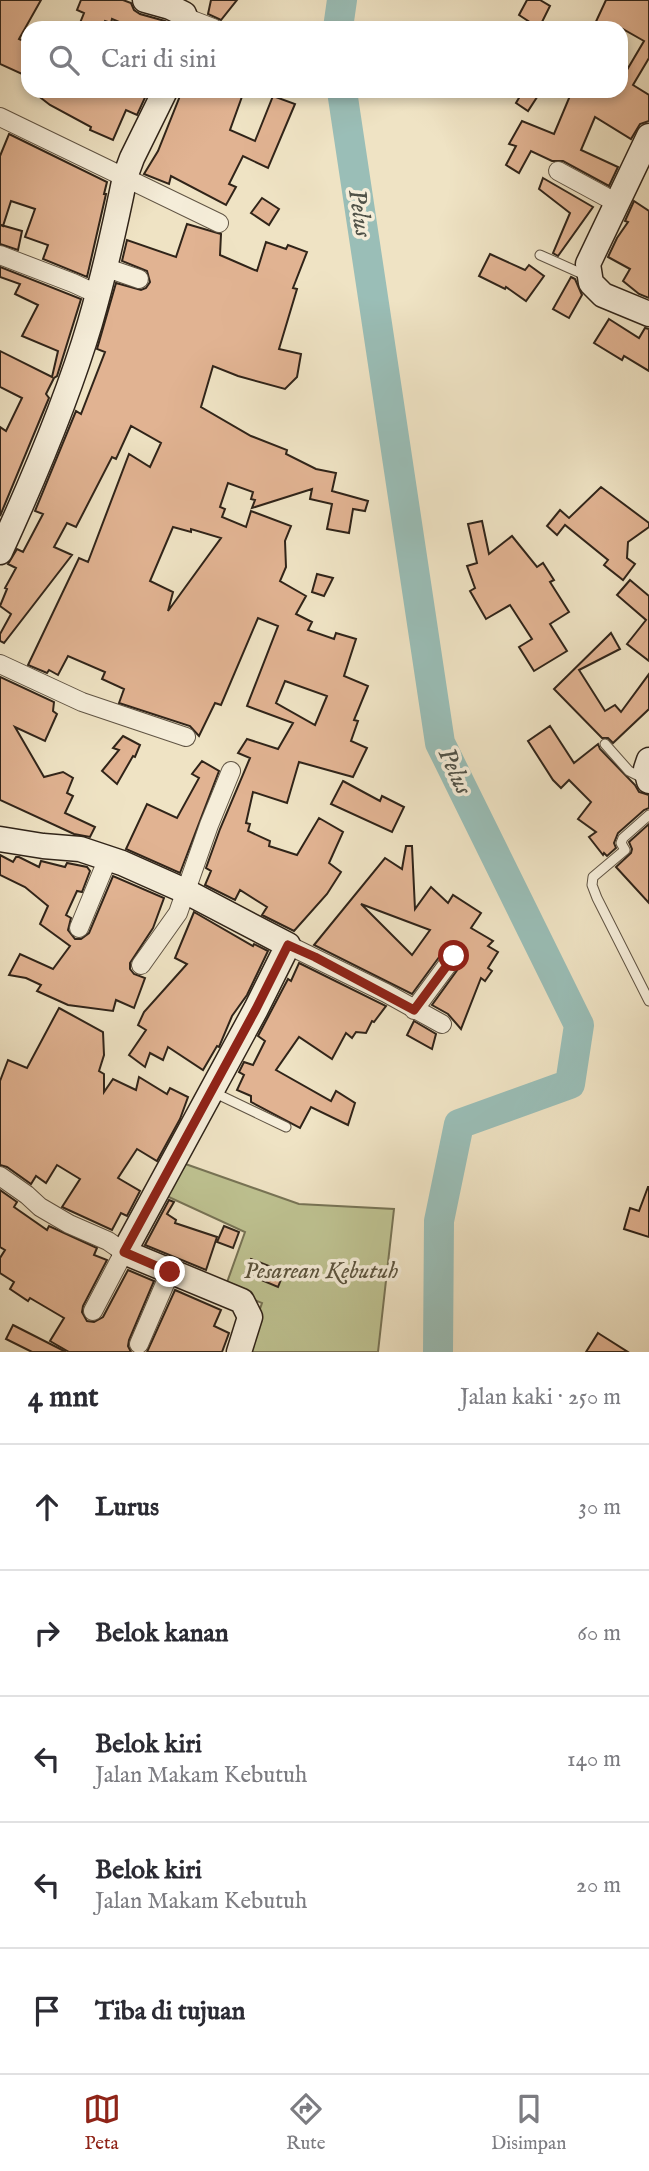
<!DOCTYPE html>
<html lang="id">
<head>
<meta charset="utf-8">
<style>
  body { margin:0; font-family:"IM FELL English",serif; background:#f2f2f3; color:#2b2b33 }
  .stop { position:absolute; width:21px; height:21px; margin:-16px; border:5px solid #8f2418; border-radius:50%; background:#fff }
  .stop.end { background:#8f2418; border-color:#fff; box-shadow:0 2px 7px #0008 }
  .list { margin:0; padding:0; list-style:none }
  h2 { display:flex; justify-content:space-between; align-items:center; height:91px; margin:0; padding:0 28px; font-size:30px }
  h2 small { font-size:23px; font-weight:400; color:#7c7c81 }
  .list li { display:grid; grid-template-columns:46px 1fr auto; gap:21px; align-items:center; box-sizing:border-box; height:126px; padding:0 28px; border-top:2px solid #e1e1e2 }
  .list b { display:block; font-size:26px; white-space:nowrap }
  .list p { margin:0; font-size:23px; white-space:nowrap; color:#7c7c81 }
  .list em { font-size:23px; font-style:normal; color:#7c7c81 }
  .icon { flex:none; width:38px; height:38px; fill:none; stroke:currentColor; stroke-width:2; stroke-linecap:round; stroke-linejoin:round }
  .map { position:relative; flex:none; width:649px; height:1352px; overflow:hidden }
  .search { position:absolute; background:#fff; box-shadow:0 4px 10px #0003; left:21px; right:21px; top:21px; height:77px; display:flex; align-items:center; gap:18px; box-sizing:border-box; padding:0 24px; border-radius:21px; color:#7c7c81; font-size:26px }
  .sheet { height:721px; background:#fff }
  nav { display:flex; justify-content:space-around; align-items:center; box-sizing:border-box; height:98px; border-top:2px solid #e1e1e2; background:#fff; font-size:19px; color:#7c7c81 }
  nav a { display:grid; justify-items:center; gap:4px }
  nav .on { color:#8f2418 }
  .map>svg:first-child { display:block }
</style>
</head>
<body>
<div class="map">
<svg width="649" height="1352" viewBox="0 0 649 1352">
  <rect width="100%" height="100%" fill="#efe3c4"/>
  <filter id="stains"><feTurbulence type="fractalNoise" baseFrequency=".00286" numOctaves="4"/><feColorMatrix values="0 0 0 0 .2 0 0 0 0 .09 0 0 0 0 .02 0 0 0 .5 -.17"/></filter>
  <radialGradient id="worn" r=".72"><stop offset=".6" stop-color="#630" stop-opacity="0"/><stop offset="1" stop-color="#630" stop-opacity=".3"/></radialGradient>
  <polygon fill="#bec291" stroke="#777355" stroke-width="2" points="177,1161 299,1204 394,1209 378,1352 245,1352 262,1303 225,1288 245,1232 160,1193"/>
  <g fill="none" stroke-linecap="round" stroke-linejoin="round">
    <g stroke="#9abeb7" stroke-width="30">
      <polyline points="338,28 342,0"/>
      <polyline points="342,91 440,743 579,1025 570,1084 459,1124 439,1221 438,1352"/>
    </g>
  </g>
  <g fill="#e1b392" stroke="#302419" stroke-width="2" fill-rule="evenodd">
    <polygon points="0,0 41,0 19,39 28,43 28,61 22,74 0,64"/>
    <polygon points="81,0 123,0 131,3 134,10 140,14 165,21 172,25 173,28 133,28 112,19 111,23 105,21 102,28 78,28 84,13 77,10"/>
    <polygon points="211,0 237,0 221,20 208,14"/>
    <polygon points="527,0 540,0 550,6 539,28 519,15"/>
    <polygon points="606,0 649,0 649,58 633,85 649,95 649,121 640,124 631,139 595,117 581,150 618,167 609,186 563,161 552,161 531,151 519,173 506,165 516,146 509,144 522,121 554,134 572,91 621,91 621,80 644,41 621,28 593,28"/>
    <polygon points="32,91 104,91 114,95 116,91 148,91 137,115 126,110 113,140 90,130 91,127 50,105"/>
    <polygon points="182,91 244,91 230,130 255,141 273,96 295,104 268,168 243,156 229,184 236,187 226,205 171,176 169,184 144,174 158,151"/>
    <polygon points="523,91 541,91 528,111 516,103"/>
    <polygon points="9,134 107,182 104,194 106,194 87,277 43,259 48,245 25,237 35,209 11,201 3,226 1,225 22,231 18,250 0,244 0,156"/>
    <polygon points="543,178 593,207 558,256 553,253 570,213 539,189"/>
    <polygon points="262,198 279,209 269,225 251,213"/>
    <polygon points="634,201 649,211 649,298 639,294 623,281 630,269 608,257 617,238 628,222 625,221"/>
    <path d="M 187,224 L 221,234 L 220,255 L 257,271 L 266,242 L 286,249 L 288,245 L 307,252 L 293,288 L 297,289 L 279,349 L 301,354 L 297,377 L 285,389 L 238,376 L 213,366 L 201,407 L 251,436 L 287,450 L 286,454 L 316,469 L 336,473 L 332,491 L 368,501 L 365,511 L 353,509 L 349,533 L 327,529 L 332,504 L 310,499 L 312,489 L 252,508 L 255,500 L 251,499 L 253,492 L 228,483 L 220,507 L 225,509 L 222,517 L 246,527 L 251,511 L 291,526 L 285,541 L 286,567 L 280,581 L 306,596 L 296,614 L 312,622 L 308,630 L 334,639 L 336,633 L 356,639 L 344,676 L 368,686 L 354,720 L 358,721 L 351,741 L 367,748 L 353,777 L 299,762 L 287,803 L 253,792 L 246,823 L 250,824 L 248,831 L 270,841 L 269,846 L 297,855 L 319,818 L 343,832 L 329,863 L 341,872 L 327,894 L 294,931 L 262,915 L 267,907 L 240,890 L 235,900 L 205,885 L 211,871 L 206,868 L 220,829 L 250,758 L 238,753 L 247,739 L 278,749 L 293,723 L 247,706 L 278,626 L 258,618 L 221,705 L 215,703 L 199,736 L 190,726 L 119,703 L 124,689 L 102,679 L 105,672 L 68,656 L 58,675 L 49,670 L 47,673 L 28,665 L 79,558 L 88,562 L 129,454 L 150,467 L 161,443 L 131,426 L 116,459 L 112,457 L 76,527 L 67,523 L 54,547 L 72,555 L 4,643 L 0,641 L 0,634 L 11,614 L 0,606 L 7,589 L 5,588 L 16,568 L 8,564 L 17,549 L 23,552 L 43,514 L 35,511 L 76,411 L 81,414 L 105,352 L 97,349 L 116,283 L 141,290 L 146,288 L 150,282 L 147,271 L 122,261 L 127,240 L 176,257 ZM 173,527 L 191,532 L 191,529 L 221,538 L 168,611 L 173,592 L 150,581 ZM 285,681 L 327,696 L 315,725 L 276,703 Z"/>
    <polygon points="490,254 525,270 529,265 544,276 526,301 506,287 505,289 479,276"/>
    <polygon points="0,267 81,299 57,376 54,378 46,394 49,398 46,405 0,516 0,427 6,431 22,398 0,387 0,351 52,377 58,351 22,336 38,305 15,294 20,284 0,277"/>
    <polygon points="571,277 575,279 582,295 569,318 553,309"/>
    <polygon points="609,319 639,338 645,328 649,329 649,371 624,356 622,360 594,343"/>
    <polygon points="601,487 649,523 649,527 628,542 627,558 635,564 623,580 604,565 608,560 565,525 557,535 547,526 560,510 569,518"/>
    <polygon points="482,521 489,554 512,536 537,567 543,563 554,580 550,582 569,612 550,624 567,651 534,671 519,647 532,639 510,605 486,619 470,591 475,588 467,566 477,563 468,524"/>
    <polygon points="317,574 333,578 324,596 312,592"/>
    <polygon points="630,580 649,596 649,661 627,644 646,620 617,595"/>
    <polygon points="611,633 620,649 579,670 605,711 615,705 621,712 649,674 649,709 613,743 608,738 602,738 554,689"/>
    <polygon points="0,677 54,702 53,711 57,714 45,741 15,727 44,777 63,772 73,778 67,793 73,796 65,813 95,827 90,837 74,834 0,800"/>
    <polygon points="550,726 574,763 598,744 600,749 635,785 639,792 649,795 649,808 644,810 618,833 614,843 616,848 607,856 604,853 603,855 589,837 596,832 578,819 591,802 569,780 561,788 553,780 528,741"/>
    <polygon points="123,736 140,745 135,757 133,756 117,784 102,771 119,750 113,748"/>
    <polygon points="202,761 219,771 180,873 126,849 147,804 177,818 199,778 192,774"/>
    <polygon points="343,781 380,801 382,796 404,807 392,832 331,804"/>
    <polygon points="649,824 649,903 616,867 631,853 632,849 629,842"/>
    <path d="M 406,846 L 412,846 L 415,909 L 431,887 L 448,903 L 453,895 L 481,913 L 471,928 L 493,941 L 488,946 L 498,952 L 488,968 L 492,971 L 485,981 L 481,978 L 461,1029 L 448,1014 L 432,1005 L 463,962 L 465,952 L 460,947 L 455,945 L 445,949 L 412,994 L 314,945 L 385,858 L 402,869 ZM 361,904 L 406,921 L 430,930 L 412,955 Z"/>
    <polygon points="0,855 13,862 16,857 19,857 39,867 41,861 65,867 67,863 87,867 90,871 82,892 77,891 66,915 71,918 68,930 75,939 81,939 89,933 113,876 164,898 153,928 130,963 130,969 134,974 145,978 134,1008 116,1000 113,1011 68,1005 37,991 41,985 26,978 9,975 20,954 53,969 70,946 40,924 48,906 25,887 0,875"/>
    <polygon points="194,912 253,946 254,944 268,951 247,995 232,1016 219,1047 217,1046 203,1070 168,1047 163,1060 150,1053 145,1067 129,1055 146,1030 138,1025 144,1012 187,964 175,958"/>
    <polygon points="299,963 386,1006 374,1022 372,1021 366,1033 356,1032 352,1038 346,1033 332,1059 299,1037 276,1070 331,1101 336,1091 355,1103 348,1125 311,1107 300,1128 251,1102 251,1096 237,1090 244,1075 239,1072 244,1062 253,1065 265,1041 258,1036 288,979 291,981"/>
    <polygon points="59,1008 103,1032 104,1055 99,1071 104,1074 104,1092 113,1079 136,1090 139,1077 167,1094 170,1088 188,1097 180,1119 157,1161 137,1149 118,1178 140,1191 127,1216 121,1213 112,1230 62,1207 80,1179 57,1165 46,1183 36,1176 31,1184 7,1167 0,1165 0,1081 8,1060 27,1068"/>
    <polygon points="414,1021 436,1034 432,1049 407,1035"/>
    <polygon points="648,1187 649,1187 649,1237 624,1229 630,1208 639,1211"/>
    <polygon points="0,1190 17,1202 14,1207 47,1230 49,1226 97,1248 94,1255 107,1260 83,1306 82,1312 87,1321 94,1322 103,1317 128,1270 154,1281 129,1340 128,1346 131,1352 69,1352 50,1341 64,1318 30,1298 28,1301 10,1289 14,1282 0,1273 0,1258 5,1250 0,1247"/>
    <polygon points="169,1200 174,1202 167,1214 176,1220 175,1223 217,1237 206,1270 145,1245"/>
    <polygon points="224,1226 239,1232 233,1248 217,1242"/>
    <polygon points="251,1259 284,1272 278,1287 245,1273"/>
    <polygon points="175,1290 221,1310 214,1326 229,1333 222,1352 147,1352"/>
    <polygon points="13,1325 66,1352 32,1352 6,1339"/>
    <polygon points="598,1333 628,1352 586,1352"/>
  </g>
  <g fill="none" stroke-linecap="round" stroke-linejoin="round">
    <defs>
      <g id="lane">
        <polyline points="540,255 587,276"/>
        <polyline points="605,744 629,771 643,778"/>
        <polyline points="649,815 623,838 621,843 625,850 593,877 592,885 597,898 649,1001"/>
        <polyline points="213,1092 286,1127"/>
      </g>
      <g id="street">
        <polyline points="187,18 213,28"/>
        <polyline points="0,117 219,223"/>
        <polyline points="558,171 617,203"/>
        <polyline points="0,255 73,283 97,294"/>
        <polyline points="104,267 139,279"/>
        <polyline points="0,664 82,702 186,737"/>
        <polyline points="79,928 108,858"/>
        <polyline points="288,945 386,993 442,1024"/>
        <polyline points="141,965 178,913 209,825 231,771"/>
        <polyline points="414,1010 454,956"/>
        <polyline points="0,1176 27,1195 40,1207 69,1224 108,1241 124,1252 93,1311"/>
        <polyline points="139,1344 170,1272"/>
      </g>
      <g id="secondary">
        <polyline points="145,0 170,7 184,14 189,28"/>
        <polyline points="649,136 588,264 591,283 603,295 649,314"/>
        <path d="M 0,552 C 34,478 67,401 90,323 C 104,275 115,226 125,177 L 132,158 L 165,91"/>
        <polyline points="649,760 646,769 649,781"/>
        <polyline points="0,839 43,846 80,849 122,863 185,891 288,945 256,1009 124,1252 242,1301 250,1317 239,1352"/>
      </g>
    </defs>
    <use href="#lane" stroke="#605444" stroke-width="11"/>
    <use href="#street" stroke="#605444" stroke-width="20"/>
    <use href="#secondary" stroke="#302419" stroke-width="27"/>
    <use href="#lane" stroke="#f5edd9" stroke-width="9"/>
    <use href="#street" stroke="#f5edd9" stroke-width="18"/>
    <use href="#secondary" stroke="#f5edd9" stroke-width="24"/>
  </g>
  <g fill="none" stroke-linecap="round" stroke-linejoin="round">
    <polyline stroke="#8f2418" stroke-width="9" points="170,1272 124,1252 256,1009 288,945 315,957 414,1010 454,956"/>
  </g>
  <g text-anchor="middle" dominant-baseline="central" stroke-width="7" stroke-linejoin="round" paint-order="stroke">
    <g font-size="24" font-style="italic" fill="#5b533d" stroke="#f5edd9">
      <text x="321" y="1271">Pesarean Kebutuh</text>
    </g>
    <g font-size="26" font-style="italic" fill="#505248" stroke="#f5edd9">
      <text transform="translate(360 213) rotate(81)">Pelus</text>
      <text transform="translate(455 771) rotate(65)">Pelus</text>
    </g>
  </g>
  <rect width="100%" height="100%" filter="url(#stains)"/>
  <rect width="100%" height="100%" fill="url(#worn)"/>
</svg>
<div class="stop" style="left:454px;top:956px"></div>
<div class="stop end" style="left:170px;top:1272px"></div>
<div class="search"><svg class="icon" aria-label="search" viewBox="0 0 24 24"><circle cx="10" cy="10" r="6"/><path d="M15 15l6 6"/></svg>Cari di sini</div>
</div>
<section class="sheet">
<h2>4 mnt<small>Jalan kaki · 250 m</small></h2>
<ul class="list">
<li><svg class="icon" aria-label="ahead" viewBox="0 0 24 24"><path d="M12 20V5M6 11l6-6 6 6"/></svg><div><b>Lurus</b></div><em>30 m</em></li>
<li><svg class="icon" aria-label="right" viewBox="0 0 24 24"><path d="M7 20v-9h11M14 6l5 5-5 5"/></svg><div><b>Belok kanan</b></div><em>60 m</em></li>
<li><svg class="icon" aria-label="left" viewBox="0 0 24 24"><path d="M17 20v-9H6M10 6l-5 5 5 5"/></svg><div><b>Belok kiri</b><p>Jalan Makam Kebutuh</p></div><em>140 m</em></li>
<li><svg class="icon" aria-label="left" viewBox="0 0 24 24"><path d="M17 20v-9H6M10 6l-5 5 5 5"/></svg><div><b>Belok kiri</b><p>Jalan Makam Kebutuh</p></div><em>20 m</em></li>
<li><svg class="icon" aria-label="arrive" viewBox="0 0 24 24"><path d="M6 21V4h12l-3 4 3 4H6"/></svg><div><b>Tiba di tujuan</b></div></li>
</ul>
</section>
<nav>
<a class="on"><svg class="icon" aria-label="map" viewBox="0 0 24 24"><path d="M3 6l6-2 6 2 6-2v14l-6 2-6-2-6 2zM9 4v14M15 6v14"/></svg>Peta</a>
<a><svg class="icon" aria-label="directions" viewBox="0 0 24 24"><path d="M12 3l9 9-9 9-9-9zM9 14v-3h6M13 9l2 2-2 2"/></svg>Rute</a>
<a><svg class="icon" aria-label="saved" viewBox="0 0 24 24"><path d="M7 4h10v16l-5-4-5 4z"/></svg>Disimpan</a>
</nav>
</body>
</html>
